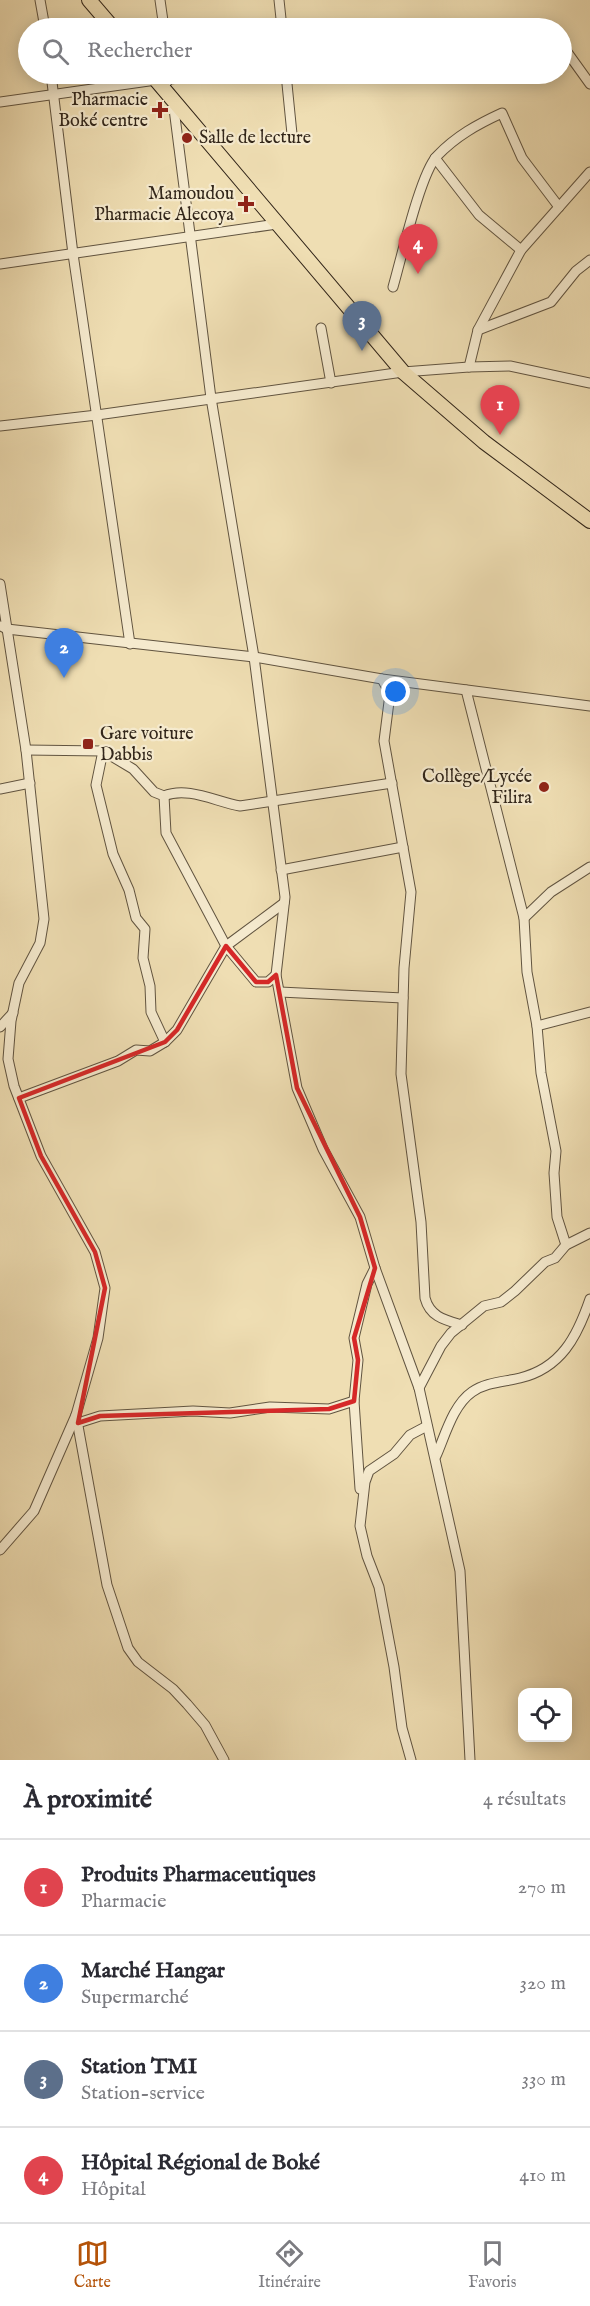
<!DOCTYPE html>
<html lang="fr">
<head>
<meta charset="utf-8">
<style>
  body { margin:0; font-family:"IM FELL English",serif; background:#f2f2f3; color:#2b2b33 }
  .controls { position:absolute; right:18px; bottom:18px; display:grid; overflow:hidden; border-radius:12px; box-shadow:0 3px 15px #0003 }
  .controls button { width:54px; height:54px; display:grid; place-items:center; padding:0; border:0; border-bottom:2px solid #e1e1e2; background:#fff; color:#2b2b33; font:30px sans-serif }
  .you { position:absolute; left:396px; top:692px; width:21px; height:21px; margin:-15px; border:4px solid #fff; border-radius:50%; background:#1a73e8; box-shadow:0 0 0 9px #1a73e833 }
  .badge { display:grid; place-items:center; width:39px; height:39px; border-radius:50%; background:#b45309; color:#fff; font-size:20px; font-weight:700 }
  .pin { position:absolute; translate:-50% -50px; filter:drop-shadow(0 2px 3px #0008) }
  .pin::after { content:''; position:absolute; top:32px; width:21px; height:18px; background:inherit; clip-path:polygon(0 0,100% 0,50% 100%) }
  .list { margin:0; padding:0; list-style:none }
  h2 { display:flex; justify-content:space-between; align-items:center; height:78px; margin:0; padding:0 24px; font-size:26px }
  h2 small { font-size:20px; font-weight:400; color:#7c7c81 }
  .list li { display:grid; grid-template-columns:39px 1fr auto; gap:18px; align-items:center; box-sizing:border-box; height:96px; padding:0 24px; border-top:2px solid #e1e1e2 }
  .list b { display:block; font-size:22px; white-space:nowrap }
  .list p { margin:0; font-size:20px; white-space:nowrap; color:#7c7c81 }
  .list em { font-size:20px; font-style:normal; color:#7c7c81 }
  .icon { flex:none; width:33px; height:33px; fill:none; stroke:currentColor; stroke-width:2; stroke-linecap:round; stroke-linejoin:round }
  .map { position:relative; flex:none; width:590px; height:1760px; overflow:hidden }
  .search { position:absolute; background:#fff; box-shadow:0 3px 15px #0003; left:18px; right:18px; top:18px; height:66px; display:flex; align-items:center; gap:15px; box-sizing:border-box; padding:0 21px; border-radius:33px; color:#7c7c81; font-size:22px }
  .sheet { height:462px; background:#fff }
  nav { display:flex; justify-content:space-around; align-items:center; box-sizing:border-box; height:84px; border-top:2px solid #e1e1e2; background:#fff; font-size:16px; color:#7c7c81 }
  nav a { display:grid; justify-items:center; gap:3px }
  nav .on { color:#b45309 }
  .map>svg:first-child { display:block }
</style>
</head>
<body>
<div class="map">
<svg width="590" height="1760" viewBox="0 0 590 1760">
  <rect width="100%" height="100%" fill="#efdeb3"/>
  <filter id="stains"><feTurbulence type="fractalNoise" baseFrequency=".00333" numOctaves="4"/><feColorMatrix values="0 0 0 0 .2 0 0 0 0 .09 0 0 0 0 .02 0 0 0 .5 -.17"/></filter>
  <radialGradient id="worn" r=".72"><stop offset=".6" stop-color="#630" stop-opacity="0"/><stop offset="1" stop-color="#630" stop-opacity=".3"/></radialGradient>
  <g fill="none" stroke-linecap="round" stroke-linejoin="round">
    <defs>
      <g id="minor">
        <polyline points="40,0 45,28"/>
        <polyline points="160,0 164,28"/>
        <polyline points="279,0 282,28"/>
        <polyline points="510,28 541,28"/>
        <polyline points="562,45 590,84"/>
        <polyline points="51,74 73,254 130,644"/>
        <polyline points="286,74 292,134"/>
        <polyline points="162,86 170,79 214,74"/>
        <polyline points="173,101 211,398 254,657 285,897 276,975 297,1088 323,1149 360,1217 375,1268 419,1388 460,1571 470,1760"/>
        <polyline points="0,102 156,80"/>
        <polyline points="435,158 479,215 521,250"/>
        <polyline points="0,264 277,224"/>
        <path d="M 393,287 C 401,260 420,174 437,156 C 456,136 478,124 502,113 L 522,158 L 559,207"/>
        <polyline points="321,328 331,383"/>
        <polyline points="478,330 551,302 576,271 590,260"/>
        <polyline points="469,367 478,330 521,250 590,172"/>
        <polyline points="0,426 97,415 403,372 469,367 510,366 590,383"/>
        <polyline points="0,584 26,750 44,919 40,943 19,983 11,1021 8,1059 14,1086 41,1156 95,1252 105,1288 98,1338 76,1415 34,1511 0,1550"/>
        <polyline points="1,626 7,629 254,657 382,679 590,706"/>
        <path d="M 382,679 L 390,694 L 384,741 L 411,892 L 404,968 L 401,1074 L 421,1222 L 425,1298 C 430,1317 445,1320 462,1325"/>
        <polyline points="466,690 524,918 551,892 590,867"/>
        <polyline points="26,750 103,751 133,769 154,792 164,796 166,833 226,946 256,982 268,982 276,975"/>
        <polyline points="103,751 96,785 113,854 129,890 136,918 145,929 143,958 150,986 151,1012 165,1042"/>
        <polyline points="0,789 30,783"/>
        <path d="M 164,796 C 188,786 216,802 240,806 L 392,783"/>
        <polyline points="281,870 403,847"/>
        <polyline points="524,918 527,972 537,1026 541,1073 556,1151 554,1173 557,1217 566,1245"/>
        <polyline points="280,992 403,998"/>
        <polyline points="537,1026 590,1012"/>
        <polyline points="0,1027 13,1013"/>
        <polyline points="19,1098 118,1061 136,1050 150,1051 165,1042 177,1030 226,946 284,903"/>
        <polyline points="419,1388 441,1346 451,1333 484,1306 501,1302 515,1291 545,1262 555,1258 566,1245 590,1233"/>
        <polyline points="76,1415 107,1585 128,1648 138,1662 173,1689 187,1704 205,1725 224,1760"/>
        <polyline points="78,1423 100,1416 193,1411 230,1413 270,1407 329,1409 354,1401"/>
        <path d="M 436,1456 C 445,1436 453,1405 472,1392 C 486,1382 504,1382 520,1378 C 561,1368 577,1337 590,1299"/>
        <polyline points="360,1489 354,1401 358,1360 354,1338 367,1284 375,1268"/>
        <polyline points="411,1760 402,1728 394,1667 379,1587 367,1556 360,1526 365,1482 369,1471 394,1454 410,1435 427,1426"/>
      </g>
      <g id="highway">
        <polyline points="89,0 113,28"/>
        <polyline points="151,74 403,372 484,442 590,521"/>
      </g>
    </defs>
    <use href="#minor" stroke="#615440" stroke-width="11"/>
    <use href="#highway" stroke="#32261a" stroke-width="16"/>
    <use href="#minor" stroke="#f5eace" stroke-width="9"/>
    <use href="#highway" stroke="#efdeb3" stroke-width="14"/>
  </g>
  <path fill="none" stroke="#d62828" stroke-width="4.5" stroke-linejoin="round" d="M 226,946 L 256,982 L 268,982 L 276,975 L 297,1088 L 360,1217 L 375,1268 L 354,1338 L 358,1360 L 354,1401 L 329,1409 L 100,1416 L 78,1423 L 105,1288 L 95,1252 L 41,1156 L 19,1098 L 165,1042 L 177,1030 Z"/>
  <g fill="#8f2418" stroke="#f5eace" stroke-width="2">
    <path d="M157 101h6v6h6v6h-6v6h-6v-6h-6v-6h6z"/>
    <circle cx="187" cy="138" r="6"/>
    <path d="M243 195h6v6h6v6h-6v6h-6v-6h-6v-6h6z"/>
    <rect x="82" y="738" width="12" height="12" rx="3"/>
    <circle cx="544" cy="787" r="6"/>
  </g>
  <g text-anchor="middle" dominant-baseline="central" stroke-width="4.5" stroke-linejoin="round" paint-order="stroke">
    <g font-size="18" fill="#32261a" stroke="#f5eace" text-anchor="end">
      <text x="148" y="100">Pharmacie<tspan x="148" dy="21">Boké centre</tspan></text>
      <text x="199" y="138" text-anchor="start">Salle de lecture</text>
      <text x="234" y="194">Mamoudou<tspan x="234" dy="21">Pharmacie Alecoya</tspan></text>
      <text x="100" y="734" text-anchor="start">Gare voiture<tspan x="100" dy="21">Dabbis</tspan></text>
      <text x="532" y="777">Collège/Lycée<tspan x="532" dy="21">Filira</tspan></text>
    </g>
  </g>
  <rect width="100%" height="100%" filter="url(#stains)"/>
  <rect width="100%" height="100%" fill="url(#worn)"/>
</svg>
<div class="controls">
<button><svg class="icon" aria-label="locate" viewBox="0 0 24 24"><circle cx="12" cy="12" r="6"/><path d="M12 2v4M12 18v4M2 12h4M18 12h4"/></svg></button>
</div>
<div class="you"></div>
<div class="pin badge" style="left:500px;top:435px;background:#e0444e">1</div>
<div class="pin badge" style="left:64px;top:678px;background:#3f7fe0">2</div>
<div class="pin badge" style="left:362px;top:351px;background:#5c6f8a">3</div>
<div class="pin badge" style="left:418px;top:274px;background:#e0444e">4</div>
<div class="search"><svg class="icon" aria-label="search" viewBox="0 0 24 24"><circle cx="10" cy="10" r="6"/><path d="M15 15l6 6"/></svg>Rechercher</div>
</div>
<section class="sheet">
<h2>À proximité<small>4 résultats</small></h2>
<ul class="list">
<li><span class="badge" style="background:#e0444e">1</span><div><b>Produits Pharmaceutiques</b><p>Pharmacie</p></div><em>270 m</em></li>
<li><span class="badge" style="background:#3f7fe0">2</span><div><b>Marché Hangar</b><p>Supermarché</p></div><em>320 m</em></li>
<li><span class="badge" style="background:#5c6f8a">3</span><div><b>Station TMI</b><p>Station-service</p></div><em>330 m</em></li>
<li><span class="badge" style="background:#e0444e">4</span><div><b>Hôpital Régional de Boké</b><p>Hôpital</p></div><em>410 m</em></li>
</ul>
</section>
<nav>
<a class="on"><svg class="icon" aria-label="map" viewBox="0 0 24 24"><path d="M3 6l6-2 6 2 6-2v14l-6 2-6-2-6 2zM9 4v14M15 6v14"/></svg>Carte</a>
<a><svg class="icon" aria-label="directions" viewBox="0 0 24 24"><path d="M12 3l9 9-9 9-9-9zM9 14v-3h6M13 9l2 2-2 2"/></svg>Itinéraire</a>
<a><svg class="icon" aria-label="saved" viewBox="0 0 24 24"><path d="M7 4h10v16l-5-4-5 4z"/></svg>Favoris</a>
</nav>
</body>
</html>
